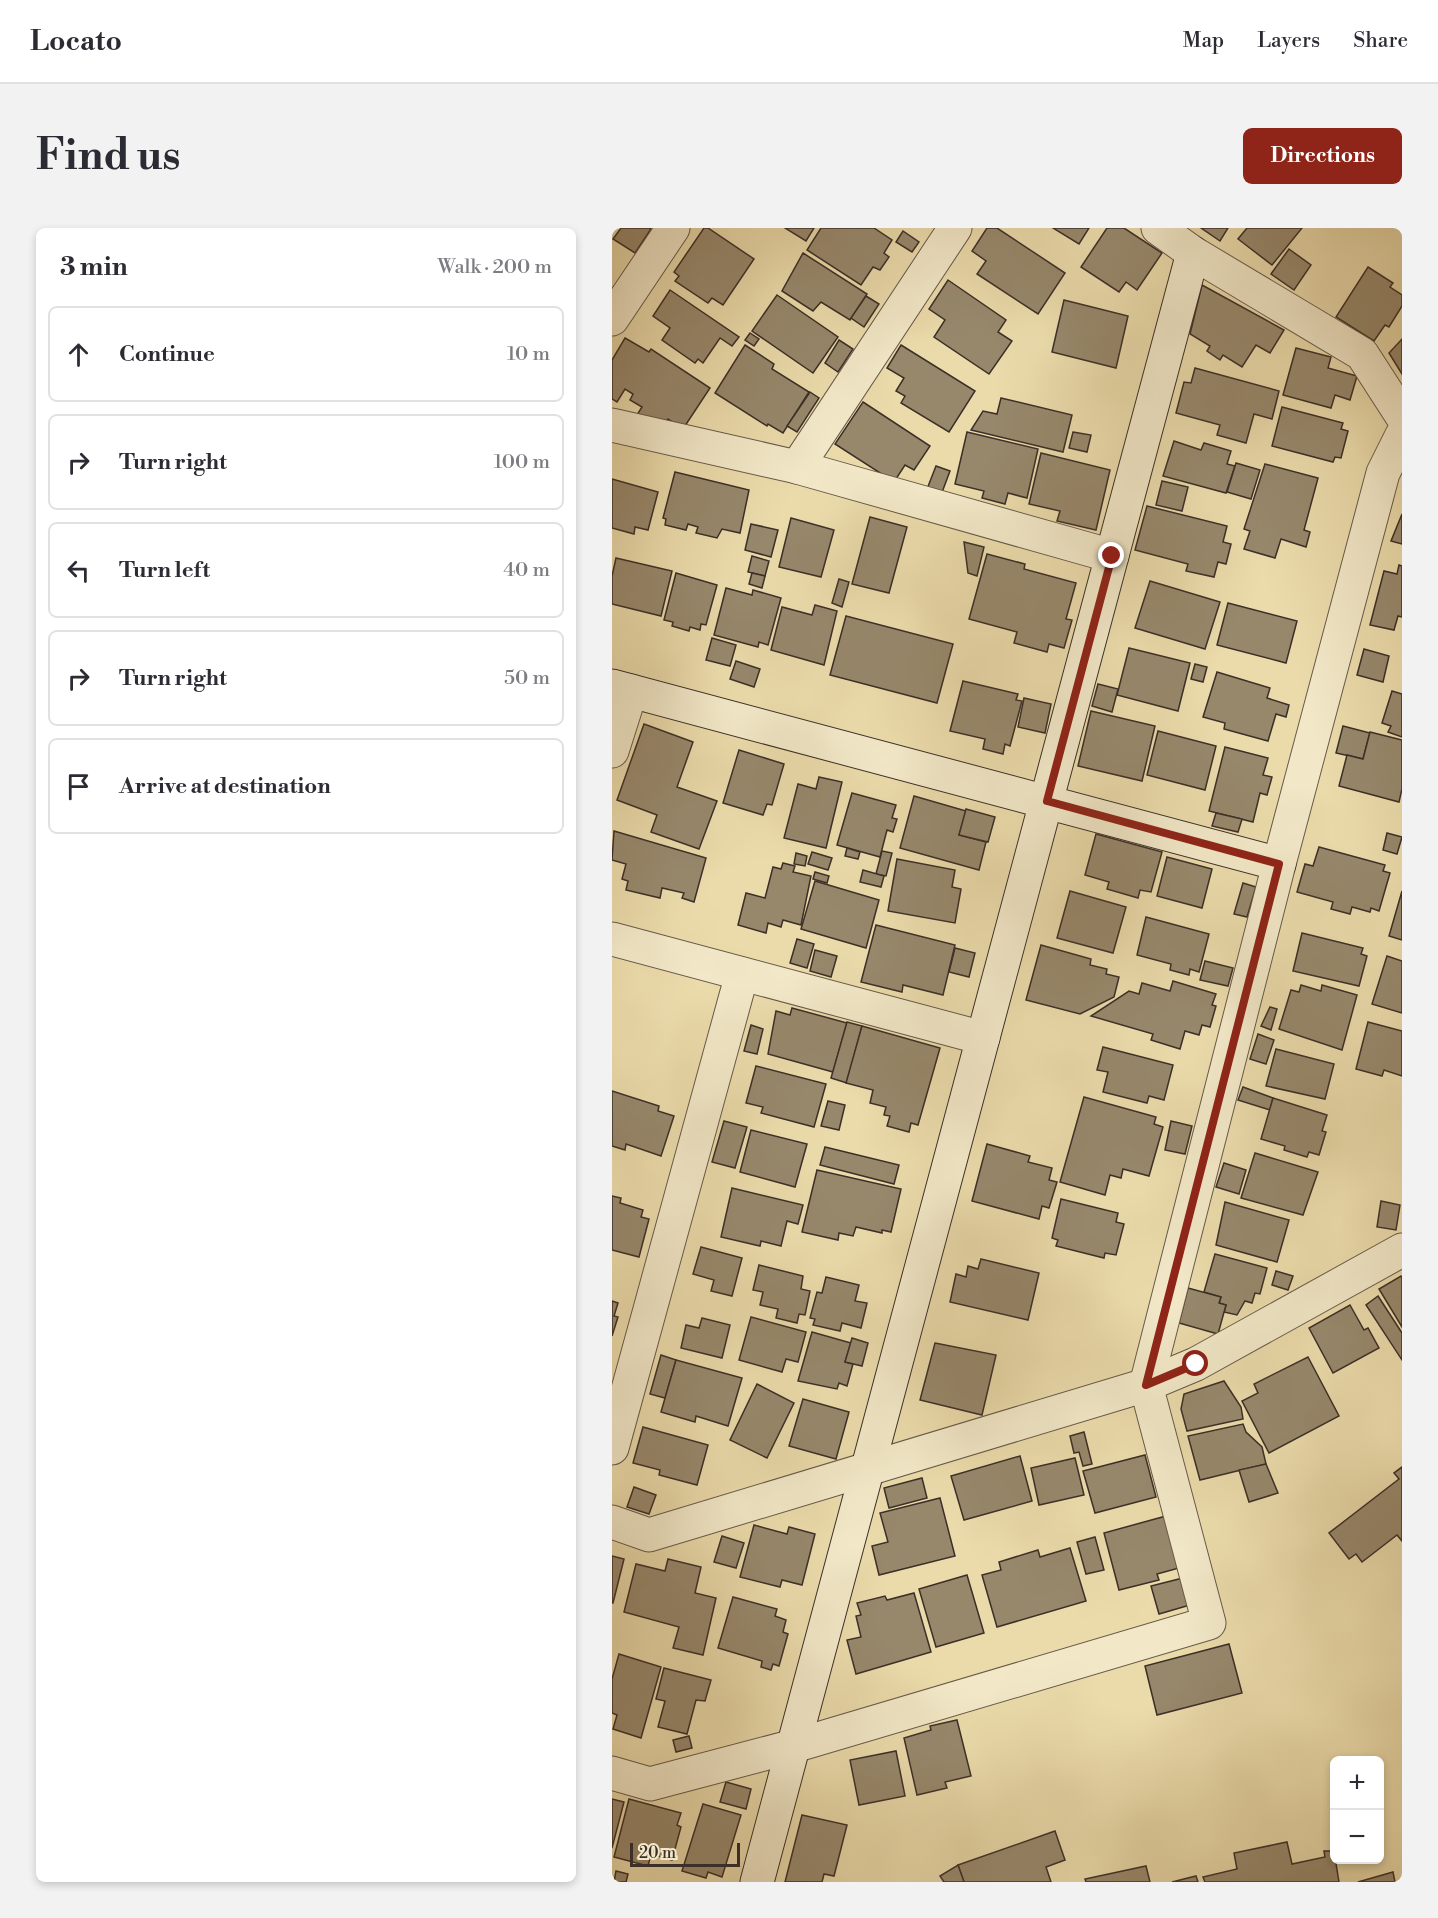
<!DOCTYPE html>
<html lang="en">
<head>
<meta charset="utf-8">
<style>
  body { margin:0; font-family:"Libre Bodoni",serif; background:#f2f2f3; color:#2b2b33 }
  .controls { position:absolute; right:18px; bottom:18px; display:grid; overflow:hidden; border-radius:9px; box-shadow:0 3px 9px #0003 }
  .controls button { width:54px; height:54px; display:grid; place-items:center; padding:0; border:0; border-bottom:2px solid #e1e1e2; background:#fff; color:#2b2b33; font:30px sans-serif }
  .scale { position:absolute; left:18px; bottom:15px; width:110px; box-sizing:border-box; padding-left:6px; border:3px solid #3b2f28; border-top:0; font-size:16px; line-height:21px; white-space:nowrap; color:#3b2f28; -webkit-text-stroke:4px #f2e8c8; paint-order:stroke }
  .stop { position:absolute; width:18px; height:18px; margin:-14px; border:4px solid #8f2418; border-radius:50%; background:#fff }
  .stop.end { background:#8f2418; border-color:#fff; box-shadow:0 2px 6px #0008 }
  .list { margin:0; padding:0; list-style:none }
  h2 { display:flex; justify-content:space-between; align-items:center; height:78px; margin:0; padding:0 24px; font-size:26px }
  h2 small { font-size:20px; font-weight:400; color:#7c7c81 }
  .list li { display:grid; grid-template-columns:39px 1fr auto; gap:18px; align-items:center; box-sizing:border-box; height:96px; margin:0 12px 12px; padding:0 12px; border:2px solid #e1e1e2; border-radius:9px }
  .list b { display:block; font-size:22px; white-space:nowrap }
  .list em { font-size:20px; font-style:normal; color:#7c7c81 }
  .icon { flex:none; width:33px; height:33px; fill:none; stroke:currentColor; stroke-width:2; stroke-linecap:round; stroke-linejoin:round }
  .map { position:relative; flex:none; width:790px; height:1654px; overflow:hidden; border-radius:9px }
  header { display:flex; align-items:center; gap:36px; box-sizing:border-box; height:84px; padding:0 30px; background:#fff; border-bottom:2px solid #e1e1e2 }
  header strong { font-size:28px }
  nav { display:flex; gap:33px; margin-inline-start:auto; font-size:21px }
  .intro { display:flex; align-items:center; justify-content:space-between; box-sizing:border-box; height:144px; padding:0 36px }
  h1 { margin:0; font-size:42px }
  .button { padding:15px 27px; border-radius:9px; background:#8f2418; color:#fff; font-size:21px; font-weight:700 }
  main { display:flex; gap:36px; padding:0 36px }
  aside { flex:1; background:#fff; border-radius:9px; box-shadow:0 3px 9px #0003 }
  .map>svg:first-child { display:block }
</style>
</head>
<body>
<header>
<strong>Locato</strong>
<nav><a>Map</a><a>Layers</a><a>Share</a></nav>
</header>
<div class="intro"><h1>Find us</h1><a class="button">Directions</a></div>
<main>
<aside>
<h2>3 min<small>Walk · 200 m</small></h2>
<ul class="list">
<li><svg class="icon" aria-label="ahead" viewBox="0 0 24 24"><path d="M12 20V5M6 11l6-6 6 6"/></svg><div><b>Continue</b></div><em>10 m</em></li>
<li><svg class="icon" aria-label="right" viewBox="0 0 24 24"><path d="M7 20v-9h11M14 6l5 5-5 5"/></svg><div><b>Turn right</b></div><em>100 m</em></li>
<li><svg class="icon" aria-label="left" viewBox="0 0 24 24"><path d="M17 20v-9H6M10 6l-5 5 5 5"/></svg><div><b>Turn left</b></div><em>40 m</em></li>
<li><svg class="icon" aria-label="right" viewBox="0 0 24 24"><path d="M7 20v-9h11M14 6l5 5-5 5"/></svg><div><b>Turn right</b></div><em>50 m</em></li>
<li><svg class="icon" aria-label="arrive" viewBox="0 0 24 24"><path d="M6 21V4h12l-3 4 3 4H6"/></svg><div><b>Arrive at destination</b></div></li>
</ul>
</aside>
<div class="map">
<svg width="790" height="1654" viewBox="0 0 790 1654">
  <rect width="100%" height="100%" fill="#ebdbab"/>
  <filter id="stains"><feTurbulence type="fractalNoise" baseFrequency=".00333" numOctaves="4"/><feColorMatrix values="0 0 0 0 .2 0 0 0 0 .09 0 0 0 0 .02 0 0 0 .5 -.17"/></filter>
  <radialGradient id="worn" r=".72"><stop offset=".6" stop-color="#630" stop-opacity="0"/><stop offset="1" stop-color="#630" stop-opacity=".3"/></radialGradient>
  <g fill="#97886c" stroke="#3b2f28" stroke-width="1.5">
    <polygon points="9,0 37,0 39,1 23,25 1,11"/>
    <polygon points="92,0 96,0 142,31 111,77 100,70 96,75 63,53 67,48 62,44"/>
    <polygon points="173,0 202,0 194,13"/>
    <polygon points="209,0 262,0 280,12 272,25 277,29 268,42 261,39 249,57 195,22"/>
    <polygon points="375,0 385,0 453,45 426,86 365,46 374,33 360,23"/>
    <polygon points="441,0 477,0 467,16"/>
    <polygon points="495,0 512,0 550,25 525,62 514,54 507,64 469,39"/>
    <polygon points="589,0 616,0 608,13"/>
    <polygon points="635,0 690,0 660,37 626,11"/>
    <polygon points="291,3 307,14 300,24 284,14"/>
    <polygon points="677,21 699,37 682,62 659,46"/>
    <polygon points="191,25 255,66 238,92 209,74 201,83 170,63"/>
    <polygon points="756,39 781,55 778,59 790,67 790,78 777,99 773,97 762,113 724,89"/>
    <polygon points="336,52 394,92 386,104 400,113 377,146 322,109 333,92 317,81"/>
    <polygon points="590,57 672,102 658,125 644,117 630,139 611,127 608,132 595,123 598,118 578,106"/>
    <polygon points="58,62 127,109 120,118 108,110 91,135 86,131 83,135 50,112 58,100 41,88"/>
    <polygon points="165,67 226,109 201,145 140,103"/>
    <polygon points="254,68 267,76 252,99 239,90"/>
    <polygon points="452,72 516,88 504,140 440,124"/>
    <polygon points="138,105 147,111 142,118 133,112"/>
    <polygon points="13,110 37,124 39,121 98,160 71,201 56,191 51,198 23,190 30,179 18,172 21,166 13,161 5,174 0,171 0,132"/>
    <polygon points="790,111 790,146 777,125"/>
    <polygon points="227,112 241,121 226,144 213,135"/>
    <polygon points="133,117 162,136 160,141 197,164 171,205 156,196 155,198 103,165"/>
    <polygon points="289,117 363,163 337,204 289,175 293,168 284,163 292,150 275,140"/>
    <polygon points="684,120 719,129 716,140 745,148 738,172 723,167 719,180 671,167"/>
    <polygon points="583,140 667,163 660,191 642,186 634,215 605,207 608,197 564,185 572,154 579,155"/>
    <polygon points="198,164 207,170 185,204 175,198"/>
    <polygon points="389,170 460,187 451,224 359,202 371,183 385,186"/>
    <polygon points="251,174 318,218 302,242 293,237 282,254 223,216"/>
    <polygon points="670,179 731,195 729,201 736,203 729,230 723,229 721,234 660,218"/>
    <polygon points="355,204 426,221 415,270 396,265 393,276 370,270 372,263 343,256"/>
    <polygon points="461,204 479,207 475,224 457,220"/>
    <polygon points="562,213 589,222 592,215 619,223 615,236 623,238 614,265 551,248"/>
    <polygon points="429,225 498,242 484,302 445,293 448,283 417,276"/>
    <polygon points="624,235 648,242 639,271 615,264"/>
    <polygon points="653,236 706,250 692,302 698,304 694,319 669,311 663,330 632,321 638,303 632,301"/>
    <polygon points="324,238 338,243 329,267 315,261"/>
    <polygon points="63,244 137,262 128,305 110,301 105,310 84,305 86,299 76,296 74,302 53,297 54,291 51,290"/>
    <polygon points="0,251 46,264 36,302 23,299 22,306 0,300"/>
    <polygon points="550,253 576,259 570,283 544,277"/>
    <polygon points="535,278 615,298 611,314 619,316 614,336 606,334 602,349 574,343 576,336 523,322"/>
    <polygon points="790,286 790,316 779,313"/>
    <polygon points="258,289 295,299 277,365 240,356"/>
    <polygon points="179,290 222,302 209,349 167,339"/>
    <polygon points="139,296 166,302 159,329 133,322"/>
    <polygon points="352,314 372,319 365,348 356,345"/>
    <polygon points="375,326 413,336 412,341 464,355 454,391 460,392 452,420 437,416 435,424 402,415 405,404 357,391"/>
    <polygon points="140,328 157,333 153,348 136,344"/>
    <polygon points="4,330 60,343 49,388 0,376 0,348"/>
    <polygon points="787,337 790,338 790,389 786,388 782,402 758,397 772,343 785,346"/>
    <polygon points="64,345 105,357 94,397 89,396 88,402 78,399 77,403 60,398 61,394 52,392"/>
    <polygon points="140,345 153,348 150,360 137,356"/>
    <polygon points="227,351 237,354 230,379 220,375"/>
    <polygon points="538,353 608,374 593,421 523,400"/>
    <polygon points="114,360 140,367 141,362 169,370 156,417 147,414 146,419 102,407"/>
    <polygon points="616,375 685,393 674,435 605,417"/>
    <polygon points="203,377 225,383 212,437 159,422 170,379 200,387"/>
    <polygon points="234,388 341,416 325,475 218,447"/>
    <polygon points="100,410 124,417 118,438 94,432"/>
    <polygon points="517,420 578,435 566,483 505,467"/>
    <polygon points="752,421 777,428 771,454 745,447"/>
    <polygon points="124,433 148,441 142,459 118,451"/>
    <polygon points="583,436 595,439 591,454 579,451"/>
    <polygon points="605,444 658,460 655,470 677,477 674,489 664,486 656,513 612,501 613,495 591,489"/>
    <polygon points="351,453 406,466 404,472 410,473 398,518 393,516 391,526 371,521 373,511 338,503"/>
    <polygon points="486,456 506,461 500,484 480,478"/>
    <polygon points="780,463 790,466 790,509 776,504 779,498 770,495"/>
    <polygon points="412,470 439,476 433,505 406,499"/>
    <polygon points="479,483 543,498 530,553 466,538"/>
    <polygon points="32,496 81,514 65,559 105,573 87,621 39,604 45,587 5,572"/>
    <polygon points="731,498 758,505 751,531 724,525"/>
    <polygon points="546,503 604,518 593,562 535,547"/>
    <polygon points="758,504 790,512 790,561 787,574 727,558 735,527 751,531"/>
    <polygon points="613,519 656,530 651,547 660,549 655,567 648,565 641,594 597,583"/>
    <polygon points="127,522 172,536 160,577 155,576 151,587 111,575"/>
    <polygon points="207,549 230,554 214,620 172,610 186,556 204,561"/>
    <polygon points="240,565 284,577 280,590 285,591 281,604 275,602 268,629 225,617"/>
    <polygon points="302,568 354,583 347,607 374,614 367,642 288,620"/>
    <polygon points="354,581 383,589 376,614 347,607"/>
    <polygon points="604,585 630,591 626,604 600,598"/>
    <polygon points="2,603 94,630 82,674 70,670 72,665 50,660 48,670 14,662 16,653 10,651 14,636 0,632"/>
    <polygon points="775,605 790,609 785,626 771,622"/>
    <polygon points="484,606 550,624 539,664 528,662 526,670 495,661 497,654 473,647"/>
    <polygon points="707,619 773,637 771,643 778,645 767,683 759,680 758,684 740,679 738,686 719,681 721,674 685,664 693,636 701,638"/>
    <polygon points="235,620 248,624 246,631 233,628"/>
    <polygon points="270,623 280,625 274,648 264,646"/>
    <polygon points="200,624 220,630 216,642 196,636"/>
    <polygon points="184,625 195,628 193,638 182,636"/>
    <polygon points="555,629 600,641 590,680 545,668"/>
    <polygon points="285,631 343,642 340,659 349,661 343,695 276,683"/>
    <polygon points="171,635 183,638 181,644 199,648 189,697 171,692 169,699 156,695 154,705 126,697 134,665 153,670 161,639 169,641"/>
    <polygon points="251,642 272,648 269,659 248,654"/>
    <polygon points="203,644 217,648 215,655 201,651"/>
    <polygon points="203,653 267,672 254,720 189,701"/>
    <polygon points="631,655 644,659 635,689 622,686"/>
    <polygon points="458,663 514,679 501,725 445,710"/>
    <polygon points="790,663 790,712 777,708"/>
    <polygon points="534,689 597,706 587,744 578,741 577,747 558,742 559,736 525,727"/>
    <polygon points="264,697 343,717 331,767 291,757 290,764 249,754"/>
    <polygon points="690,705 751,720 749,726 755,728 747,758 681,743"/>
    <polygon points="185,711 202,716 195,740 178,735"/>
    <polygon points="429,717 479,731 478,737 495,741 494,746 507,749 502,769 468,786 414,772"/>
    <polygon points="343,720 363,725 357,749 337,744"/>
    <polygon points="203,722 225,728 219,749 198,743"/>
    <polygon points="775,728 790,733 790,785 760,776"/>
    <polygon points="593,733 621,740 616,758 588,752"/>
    <polygon points="561,753 604,766 600,777 604,778 598,799 590,797 587,807 573,803 568,821 539,812 541,806 479,788 517,763 527,766 530,755 558,763"/>
    <polygon points="689,757 709,763 710,757 745,767 730,822 667,801 679,762 687,764"/>
    <polygon points="658,779 665,781 659,802 649,798"/>
    <polygon points="180,780 235,795 221,844 156,826 164,783 178,787"/>
    <polygon points="235,794 250,798 235,855 219,850"/>
    <polygon points="756,794 790,803 790,848 772,842 770,848 744,841"/>
    <polygon points="139,797 151,801 145,826 132,823"/>
    <polygon points="250,798 328,820 306,897 299,895 297,904 275,898 278,888 272,887 274,879 258,875 261,862 234,855"/>
    <polygon points="646,806 662,812 654,836 638,831"/>
    <polygon points="491,819 561,837 552,872 537,868 535,875 491,864 496,844 485,842"/>
    <polygon points="664,821 722,836 713,871 654,858"/>
    <polygon points="144,838 214,856 202,899 149,885 151,879 134,875"/>
    <polygon points="631,859 661,870 658,882 626,872"/>
    <polygon points="0,863 47,878 46,883 62,888 49,928 14,916 13,922 0,918"/>
    <polygon points="472,869 544,889 542,896 551,899 537,948 511,941 509,950 498,947 493,967 448,954"/>
    <polygon points="661,870 715,887 710,903 714,904 707,927 697,924 695,929 672,922 673,918 649,911"/>
    <polygon points="216,873 233,877 227,902 209,898"/>
    <polygon points="112,893 135,899 123,940 100,934"/>
    <polygon points="559,893 580,898 573,926 553,922"/>
    <polygon points="139,902 195,916 183,959 128,944"/>
    <polygon points="375,916 418,928 416,934 440,940 437,952 445,954 437,980 430,978 427,991 360,973"/>
    <polygon points="213,919 287,937 282,956 208,937"/>
    <polygon points="643,925 706,944 691,987 629,970"/>
    <polygon points="612,935 634,942 627,966 604,959"/>
    <polygon points="205,942 289,961 279,1004 270,1002 270,1005 244,999 241,1008 227,1005 226,1012 190,1004"/>
    <polygon points="120,960 191,977 186,996 175,993 169,1018 149,1013 148,1018 109,1009"/>
    <polygon points="0,968 9,970 8,975 31,982 29,989 37,991 27,1029 0,1022"/>
    <polygon points="449,971 506,985 504,994 512,996 504,1027 493,1025 492,1030 444,1018 446,1012 440,1010"/>
    <polygon points="769,973 788,977 784,1002 765,999"/>
    <polygon points="613,974 677,992 665,1034 604,1017"/>
    <polygon points="89,1019 130,1030 120,1068 99,1063 102,1052 81,1046"/>
    <polygon points="603,1026 655,1040 648,1066 643,1065 640,1075 633,1073 625,1087 612,1084 614,1077 607,1075 609,1069 592,1064"/>
    <polygon points="369,1031 427,1045 416,1092 338,1074 344,1046 354,1049 356,1038 366,1041"/>
    <polygon points="147,1037 191,1048 189,1061 198,1063 193,1087 187,1086 185,1095 164,1090 166,1081 148,1077 151,1064 141,1062"/>
    <polygon points="664,1043 681,1048 676,1062 660,1057"/>
    <polygon points="789,1048 790,1050 790,1099 767,1061"/>
    <polygon points="214,1049 247,1057 243,1073 255,1075 249,1100 230,1095 228,1103 201,1097 203,1091 198,1090 205,1064 210,1065"/>
    <polygon points="576,1060 609,1069 607,1075 614,1077 606,1106 567,1095"/>
    <polygon points="766,1068 790,1105 790,1132 754,1077"/>
    <polygon points="0,1073 6,1075 2,1088 6,1089 0,1108"/>
    <polygon points="738,1077 752,1102 756,1100 767,1120 721,1145 697,1100"/>
    <polygon points="139,1089 194,1104 186,1134 174,1131 170,1144 127,1132"/>
    <polygon points="90,1090 118,1097 110,1130 69,1120 74,1097 87,1100"/>
    <polygon points="200,1104 239,1115 233,1134 241,1136 235,1158 227,1155 225,1161 186,1153"/>
    <polygon points="240,1110 256,1115 250,1138 233,1134"/>
    <polygon points="323,1115 384,1127 370,1187 308,1172"/>
    <polygon points="49,1127 64,1132 53,1170 38,1166"/>
    <polygon points="696,1129 727,1188 657,1225 630,1173 646,1165 642,1156"/>
    <polygon points="64,1132 130,1150 116,1198 84,1188 83,1194 49,1184"/>
    <polygon points="612,1153 629,1179 631,1191 575,1203 569,1181 572,1166"/>
    <polygon points="145,1156 182,1175 155,1230 118,1212"/>
    <polygon points="191,1171 237,1184 224,1231 177,1218"/>
    <polygon points="631,1196 634,1204 650,1219 654,1236 588,1252 576,1208"/>
    <polygon points="31,1199 96,1217 85,1257 47,1247 48,1242 21,1235"/>
    <polygon points="472,1204 480,1236 471,1238 467,1224 462,1225 458,1208"/>
    <polygon points="533,1227 544,1269 483,1285 471,1243"/>
    <polygon points="408,1228 420,1273 352,1292 339,1248"/>
    <polygon points="463,1230 472,1267 427,1277 419,1240"/>
    <polygon points="654,1236 666,1265 637,1274 627,1242"/>
    <polygon points="790,1239 790,1313 785,1307 750,1334 744,1326 737,1331 717,1305 787,1251 782,1245"/>
    <polygon points="310,1250 315,1270 277,1280 272,1260"/>
    <polygon points="22,1259 44,1267 37,1286 15,1279"/>
    <polygon points="328,1270 343,1328 267,1347 260,1318 276,1314 268,1285"/>
    <polygon points="554,1288 567,1340 545,1346 547,1352 507,1362 492,1305"/>
    <polygon points="142,1297 175,1306 177,1299 203,1306 190,1357 170,1352 168,1359 128,1349"/>
    <polygon points="110,1308 132,1315 124,1340 102,1334"/>
    <polygon points="483,1309 492,1342 474,1346 465,1314"/>
    <polygon points="458,1320 474,1373 385,1399 370,1347 389,1342 387,1334 426,1322 428,1329"/>
    <polygon points="0,1328 12,1331 1,1375 0,1375"/>
    <polygon points="56,1331 89,1339 83,1365 104,1370 91,1427 61,1420 67,1399 12,1384 24,1336 53,1343"/>
    <polygon points="355,1347 372,1405 324,1419 307,1361"/>
    <polygon points="571,1350 578,1377 547,1386 539,1358"/>
    <polygon points="302,1365 319,1424 244,1446 235,1412 249,1409 244,1388 249,1387 245,1375 273,1368 275,1372"/>
    <polygon points="121,1369 165,1381 163,1388 174,1392 171,1404 176,1406 167,1438 161,1436 159,1442 149,1439 150,1433 106,1420"/>
    <polygon points="617,1416 630,1465 545,1487 533,1438"/>
    <polygon points="7,1426 49,1439 29,1510 1,1501 5,1487 0,1485 0,1451"/>
    <polygon points="52,1440 99,1452 93,1473 84,1472 75,1506 46,1499 53,1473 44,1471"/>
    <polygon points="345,1492 359,1548 333,1554 335,1560 305,1567 292,1510 319,1502 318,1498"/>
    <polygon points="77,1508 80,1520 64,1524 61,1512"/>
    <polygon points="284,1523 293,1568 247,1577 238,1532"/>
    <polygon points="114,1554 139,1561 134,1581 108,1574"/>
    <polygon points="0,1571 12,1574 0,1620"/>
    <polygon points="17,1571 69,1585 65,1597 69,1599 60,1632 39,1626 36,1638 2,1629"/>
    <polygon points="91,1576 129,1587 110,1649 96,1644 94,1650 70,1643"/>
    <polygon points="190,1587 235,1597 222,1648 212,1646 210,1654 173,1654"/>
    <polygon points="443,1603 453,1632 434,1639 439,1654 352,1654 346,1637"/>
    <polygon points="675,1614 680,1636 713,1629 712,1623 722,1623 727,1654 593,1654 591,1649 625,1641 622,1625"/>
    <polygon points="346,1637 352,1654 332,1654 328,1648"/>
    <polygon points="534,1638 538,1654 474,1654 473,1651"/>
    <polygon points="4,1643 16,1646 14,1654 2,1654"/>
    <polygon points="781,1644 783,1654 746,1654"/>
    <polygon points="584,1648 586,1654 560,1654"/>
  </g>
  <g fill="none" stroke-linecap="round" stroke-linejoin="round">
    <defs>
      <g id="street">
        <polyline points="546,0 581,25 750,126 790,188"/>
        <polyline points="0,91 61,0"/>
        <polyline points="0,197 185,239 500,328"/>
        <polyline points="185,239 343,0"/>
        <polyline points="0,523 19,463"/>
        <polyline points="0,711 371,810"/>
        <polyline points="0,1220 130,746"/>
        <polyline points="0,1294 37,1307 534,1157 584,1136 790,1022"/>
        <polyline points="0,1545 38,1556 182,1518 597,1395 534,1157 667,636 771,245 790,207"/>
      </g>
      <g id="secondary">
        <polyline points="0,458 667,636"/>
        <polyline points="145,1654 581,25"/>
      </g>
    </defs>
    <use href="#street" stroke="#675a49" stroke-width="35"/>
    <use href="#secondary" stroke="#3b2f28" stroke-width="35"/>
    <use href="#street" stroke="#f2e8c8" stroke-width="33"/>
    <use href="#secondary" stroke="#f2e8c8" stroke-width="33"/>
  </g>
  <g fill="none" stroke-linecap="round" stroke-linejoin="round">
    <polyline stroke="#8f2418" stroke-width="8" points="500,328 435,573 667,636 534,1157 584,1136"/>
  </g>
  <rect width="100%" height="100%" filter="url(#stains)"/>
  <rect width="100%" height="100%" fill="url(#worn)"/>
</svg>
<div class="controls">
<button>+</button>
<button>−</button>
</div>
<div class="scale">20 m</div>
<div class="stop" style="left:584px;top:1136px"></div>
<div class="stop end" style="left:500px;top:328px"></div>
</div>
</main>
</body>
</html>
